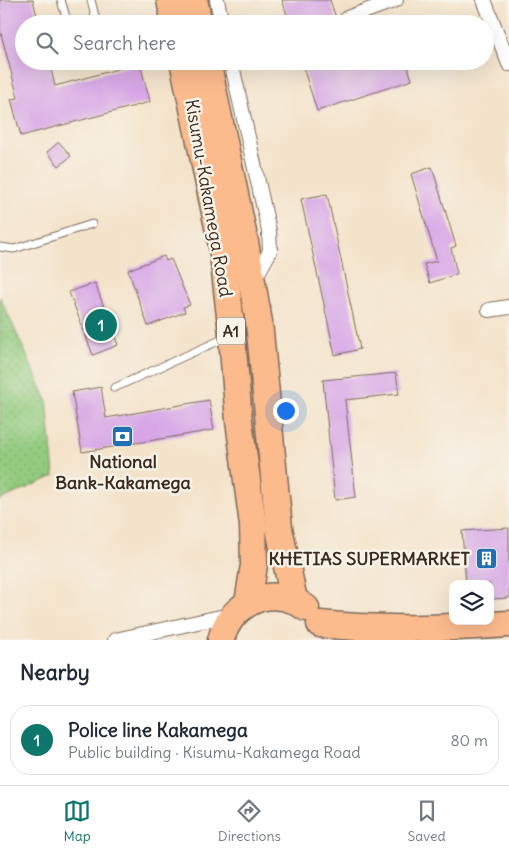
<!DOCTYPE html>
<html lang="en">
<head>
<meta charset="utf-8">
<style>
  body { margin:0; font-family:Delius,sans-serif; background:#f2f2f3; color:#1f2937 }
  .controls { position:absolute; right:15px; bottom:15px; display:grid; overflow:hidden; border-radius:10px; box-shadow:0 5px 20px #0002 }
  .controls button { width:45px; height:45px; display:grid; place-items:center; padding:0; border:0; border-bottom:1px solid #e0e1e3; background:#fff; color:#1f2937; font:25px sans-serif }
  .you { position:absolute; left:285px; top:410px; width:18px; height:18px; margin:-12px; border:4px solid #fff; border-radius:50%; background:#1a73e8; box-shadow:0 0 0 8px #1a73e833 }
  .badge { display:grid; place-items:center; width:32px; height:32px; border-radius:50%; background:#0f766e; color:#fff; font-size:16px; font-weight:700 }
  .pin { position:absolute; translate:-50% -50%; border:2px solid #fff; box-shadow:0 1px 5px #0006 }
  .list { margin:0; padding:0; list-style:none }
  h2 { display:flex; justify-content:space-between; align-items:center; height:65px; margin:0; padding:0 20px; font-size:21px }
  h2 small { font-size:16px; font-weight:400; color:#747a83 }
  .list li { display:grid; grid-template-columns:32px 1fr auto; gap:15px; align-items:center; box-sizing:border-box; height:70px; margin:0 10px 10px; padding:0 10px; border:1px solid #e0e1e3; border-radius:20px }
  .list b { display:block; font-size:19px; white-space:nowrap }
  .list p { margin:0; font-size:16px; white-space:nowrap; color:#747a83 }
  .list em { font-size:16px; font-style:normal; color:#747a83 }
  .icon { flex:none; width:28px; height:28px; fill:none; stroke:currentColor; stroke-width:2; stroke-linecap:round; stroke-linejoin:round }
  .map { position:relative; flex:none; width:509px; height:640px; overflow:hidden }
  .search { position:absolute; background:#fff; box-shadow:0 5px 20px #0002; left:15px; right:15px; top:15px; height:55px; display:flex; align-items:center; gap:12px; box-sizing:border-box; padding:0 18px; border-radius:28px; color:#747a83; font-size:19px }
  .sheet { height:145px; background:#fff }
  nav { display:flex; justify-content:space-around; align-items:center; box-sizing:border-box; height:70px; border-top:1px solid #e0e1e3; background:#fff; font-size:14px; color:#747a83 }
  nav a { display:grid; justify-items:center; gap:2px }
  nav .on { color:#0f766e }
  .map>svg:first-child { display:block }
</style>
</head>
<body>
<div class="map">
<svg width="509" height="640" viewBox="0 0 509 640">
  <defs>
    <pattern id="grass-dots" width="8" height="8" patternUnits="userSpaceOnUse" patternTransform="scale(1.25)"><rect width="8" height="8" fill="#92cb7f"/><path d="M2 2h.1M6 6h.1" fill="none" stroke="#7fae6d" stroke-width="1.8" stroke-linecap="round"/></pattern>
  </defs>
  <rect width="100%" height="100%" fill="#f7f3e8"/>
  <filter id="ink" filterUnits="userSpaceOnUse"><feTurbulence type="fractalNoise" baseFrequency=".02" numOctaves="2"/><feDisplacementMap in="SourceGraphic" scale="10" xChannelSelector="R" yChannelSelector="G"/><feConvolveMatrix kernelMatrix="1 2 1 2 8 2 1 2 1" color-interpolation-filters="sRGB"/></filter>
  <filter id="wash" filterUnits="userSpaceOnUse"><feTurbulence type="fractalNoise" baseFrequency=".0096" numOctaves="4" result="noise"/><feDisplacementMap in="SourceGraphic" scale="20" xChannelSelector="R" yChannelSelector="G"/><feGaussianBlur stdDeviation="1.12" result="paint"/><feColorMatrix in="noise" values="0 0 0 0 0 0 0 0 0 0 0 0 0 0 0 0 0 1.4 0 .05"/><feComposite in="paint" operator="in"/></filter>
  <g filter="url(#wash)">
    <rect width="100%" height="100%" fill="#f4e3cb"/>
    <polygon fill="url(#grass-dots)" stroke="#667a4e" points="0,297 47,400 54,476 0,500"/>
    <g id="blocks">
      <g fill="#d6a4e7">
        <polygon points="0,0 33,0 39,24 24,24 24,61 49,61 55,86 140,63 150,102 21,136 11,99 18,98 0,30"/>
        <polygon points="282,0 330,0 338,24 290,24"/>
        <polygon points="301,61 350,61 353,71 384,61 406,61 412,80 317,111"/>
        <polygon points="59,142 71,156 59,166 47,152"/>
        <polygon points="432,167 456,246 451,248 457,274 430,283 424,264 437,261 411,174"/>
        <polygon points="327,194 360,349 335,355 301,199"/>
        <polygon points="164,256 166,261 171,259 190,305 183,307 185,312 148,326 128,270"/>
        <polygon points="95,283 118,345 93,355 69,292"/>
        <polygon points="396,373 399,394 345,400 356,497 335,500 323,380"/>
        <polygon points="101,387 106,418 209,400 214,430 82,452 72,392"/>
        <polygon points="509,528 509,598 490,599 490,584 466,584 462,531"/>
      </g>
    </g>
  </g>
  <g filter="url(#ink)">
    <use href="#blocks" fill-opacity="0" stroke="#7c6b5b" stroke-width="1"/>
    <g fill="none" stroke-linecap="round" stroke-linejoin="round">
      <defs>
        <g id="lane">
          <polyline points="61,0 68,24"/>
          <polyline points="91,0 97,24"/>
          <polyline points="0,247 14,249 92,224"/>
          <polyline points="114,388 227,337"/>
        </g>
        <g id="street">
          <polyline points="217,0 222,24"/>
          <polyline points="484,0 509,64"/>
          <polyline points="347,18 396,0"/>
          <polyline points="231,61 269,231 270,251 254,280"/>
          <polyline points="489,310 509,307"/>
          <polyline points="115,640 234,614"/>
        </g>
        <g id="highway">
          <polyline points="170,0 175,24"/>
          <polyline points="194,0 199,24"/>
          <polyline points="183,61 222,246 231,325 239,421 253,525 254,565 248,603"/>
          <polyline points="207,61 245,242 259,322 279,528 294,600"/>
          <path d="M 320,624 C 382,631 447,628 509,624"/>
          <path d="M 221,640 C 229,608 261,588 293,600 C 297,602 302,605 306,608"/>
        </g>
      </defs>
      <use href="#lane" stroke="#7c6b5b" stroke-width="9"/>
      <use href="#street" stroke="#7c6b5b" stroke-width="16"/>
      <use href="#highway" stroke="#7c6b5b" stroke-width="29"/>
      <use href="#lane" stroke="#fff" stroke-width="7"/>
      <use href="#street" stroke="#fff" stroke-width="14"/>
      <use href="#highway" stroke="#fbbb8d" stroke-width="26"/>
    </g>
  </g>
  <defs>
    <symbol id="bank-square" viewBox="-11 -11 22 22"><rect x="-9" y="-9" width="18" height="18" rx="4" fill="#1f6fb2" stroke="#f7f3e8"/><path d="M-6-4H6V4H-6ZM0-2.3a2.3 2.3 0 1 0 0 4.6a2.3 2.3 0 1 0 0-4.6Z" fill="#fff"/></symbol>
    <symbol id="building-square" viewBox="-11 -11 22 22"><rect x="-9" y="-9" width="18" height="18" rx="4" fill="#1f6fb2" stroke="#f7f3e8"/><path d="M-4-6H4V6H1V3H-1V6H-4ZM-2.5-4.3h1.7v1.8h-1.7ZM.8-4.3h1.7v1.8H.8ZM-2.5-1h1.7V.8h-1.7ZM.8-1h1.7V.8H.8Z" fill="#fff"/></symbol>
  </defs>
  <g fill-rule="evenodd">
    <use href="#bank-square" x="110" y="424" width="25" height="25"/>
    <use href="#building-square" x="474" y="546" width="25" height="25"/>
  </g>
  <g text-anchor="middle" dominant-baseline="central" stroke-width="5" stroke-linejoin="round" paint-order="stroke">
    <rect fill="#f7f3e8" stroke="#73665b" stroke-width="1" x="217" y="317.5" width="28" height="27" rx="4"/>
    <g font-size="16" font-weight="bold" fill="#3b2a1e">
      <text x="231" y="331">A1</text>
    </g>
    <g font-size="18" fill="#3b2a1e" stroke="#f7f3e8">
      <text transform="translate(209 198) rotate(80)">Kisumu-Kakamega Road</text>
    </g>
    <g font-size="18" font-weight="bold" fill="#3b2a1e" stroke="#f7f3e8">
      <text x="123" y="461">National<tspan x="123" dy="21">Bank-Kakamega</tspan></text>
      <text x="470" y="558" text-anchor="end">KHETIAS SUPERMARKET</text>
    </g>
  </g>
</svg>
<div class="controls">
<button><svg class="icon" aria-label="layers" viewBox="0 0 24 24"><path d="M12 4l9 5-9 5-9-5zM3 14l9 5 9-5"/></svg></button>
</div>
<div class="you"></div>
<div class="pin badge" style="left:101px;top:325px">1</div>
<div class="search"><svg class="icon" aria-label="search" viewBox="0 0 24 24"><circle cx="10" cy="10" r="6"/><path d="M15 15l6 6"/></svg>Search here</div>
</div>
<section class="sheet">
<h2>Nearby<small></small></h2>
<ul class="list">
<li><span class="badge">1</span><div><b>Police line Kakamega</b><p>Public building · Kisumu-Kakamega Road</p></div><em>80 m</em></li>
</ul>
</section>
<nav>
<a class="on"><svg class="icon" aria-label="map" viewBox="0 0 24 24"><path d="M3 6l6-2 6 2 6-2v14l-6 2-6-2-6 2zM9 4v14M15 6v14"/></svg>Map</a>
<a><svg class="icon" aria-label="directions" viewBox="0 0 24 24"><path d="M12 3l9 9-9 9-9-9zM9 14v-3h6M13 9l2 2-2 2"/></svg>Directions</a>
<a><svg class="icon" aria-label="saved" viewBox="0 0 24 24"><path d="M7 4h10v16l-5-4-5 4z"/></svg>Saved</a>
</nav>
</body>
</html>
